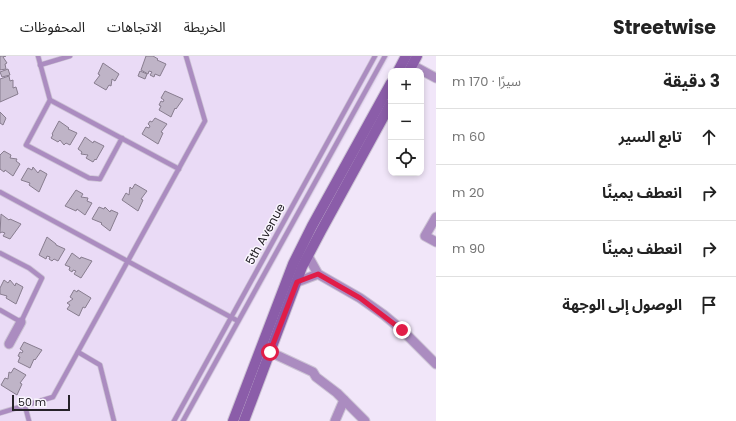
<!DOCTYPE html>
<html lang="ar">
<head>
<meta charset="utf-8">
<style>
  body { margin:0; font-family:Poppins,"Noto Sans Arabic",sans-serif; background:#f2f2f2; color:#222; direction:rtl }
  .controls { position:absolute; right:12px; top:12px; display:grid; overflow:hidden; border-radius:8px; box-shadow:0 2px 6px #0003 }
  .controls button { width:36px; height:36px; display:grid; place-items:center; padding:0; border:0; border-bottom:1px solid #e0e0e0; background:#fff; color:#222; font:20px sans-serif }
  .scale { position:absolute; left:12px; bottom:10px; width:58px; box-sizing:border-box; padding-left:4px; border:2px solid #262229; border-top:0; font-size:11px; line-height:14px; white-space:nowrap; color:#262229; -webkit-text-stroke:3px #faf6fe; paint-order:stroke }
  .stop { position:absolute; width:12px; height:12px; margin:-9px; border:3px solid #e11d48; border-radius:50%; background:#fff }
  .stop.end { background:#e11d48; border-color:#fff; box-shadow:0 1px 4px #0008 }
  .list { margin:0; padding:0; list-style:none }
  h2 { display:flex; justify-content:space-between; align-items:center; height:52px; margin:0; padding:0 16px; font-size:17px }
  h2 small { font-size:13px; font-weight:400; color:#767676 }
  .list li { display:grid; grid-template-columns:26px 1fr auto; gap:12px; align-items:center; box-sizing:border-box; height:56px; padding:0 16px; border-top:1px solid #e0e0e0 }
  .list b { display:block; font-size:15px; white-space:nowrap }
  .list em { font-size:13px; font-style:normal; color:#767676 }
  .icon { flex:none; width:22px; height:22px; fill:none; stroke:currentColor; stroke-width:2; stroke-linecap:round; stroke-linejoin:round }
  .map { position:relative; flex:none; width:436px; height:365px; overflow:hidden; direction:ltr }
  header { display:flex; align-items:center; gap:24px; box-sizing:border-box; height:56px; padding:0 20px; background:#fff; border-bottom:1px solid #e0e0e0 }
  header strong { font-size:19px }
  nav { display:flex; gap:22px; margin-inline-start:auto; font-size:14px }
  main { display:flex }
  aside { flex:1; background:#fff }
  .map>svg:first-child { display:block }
</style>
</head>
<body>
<header>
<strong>Streetwise</strong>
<nav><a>الخريطة</a><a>الاتجاهات</a><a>المحفوظات</a></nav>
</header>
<main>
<aside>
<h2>3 دقيقة<small>سيرًا · 170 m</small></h2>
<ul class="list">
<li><svg class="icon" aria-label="ahead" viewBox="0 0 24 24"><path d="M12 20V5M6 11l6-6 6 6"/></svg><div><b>تابع السير</b></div><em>60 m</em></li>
<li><svg class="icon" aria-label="right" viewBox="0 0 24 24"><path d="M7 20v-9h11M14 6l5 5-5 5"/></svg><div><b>انعطف يمينًا</b></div><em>20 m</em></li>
<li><svg class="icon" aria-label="right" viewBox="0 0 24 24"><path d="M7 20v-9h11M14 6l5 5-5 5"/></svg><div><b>انعطف يمينًا</b></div><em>90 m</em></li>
<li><svg class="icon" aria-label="arrive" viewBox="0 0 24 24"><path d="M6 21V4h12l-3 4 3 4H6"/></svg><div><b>الوصول إلى الوجهة</b></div></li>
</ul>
</aside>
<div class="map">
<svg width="436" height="365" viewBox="0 0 436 365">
  <rect width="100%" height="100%" fill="#f1e6f9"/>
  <polygon fill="#eadbf6" points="0,0 390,0 187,365 0,365"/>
  <g fill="#bfb4c7" stroke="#887d8f">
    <polygon points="0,0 6,0 3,1 7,7 5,8 6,13 0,14"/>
    <polygon points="146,0 153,0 158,3 157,4 166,8 160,20 155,18 154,21 150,19 152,16 149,15 148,18 141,14"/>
    <polygon points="103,7 119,18 115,25 112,23 111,30 109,29 106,34 94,27 100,19 98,18"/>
    <polygon points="8,13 10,19 2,21 0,16"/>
    <polygon points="140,15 147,18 145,23 138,20"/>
    <polygon points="9,20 10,25 13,24 13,32 16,31 18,38 0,46 0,23"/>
    <polygon points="165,35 183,43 176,53 175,52 171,61 159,54 161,50 159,49 161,45 163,46 164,44 161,42"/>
    <polygon points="0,56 6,62 3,69 0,67"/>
    <polygon points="155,62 167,68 161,76 163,77 158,88 142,78 146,71 149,72 150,70 148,68 150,65 152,66"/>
    <polygon points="59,65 69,72 68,73 77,77 70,89 66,87 64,89 60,84 58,86 51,82 53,79 52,78"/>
    <polygon points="85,81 93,87 94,85 104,90 96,104 95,103 93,106 86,102 88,99 81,98 82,96 78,93"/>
    <polygon points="4,95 11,99 10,102 17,103 16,105 20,108 13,120 5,114 4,116 0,113 0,99"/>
    <polygon points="33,111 38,117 40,114 47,118 39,136 29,129 30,127 21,124 28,112 32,114"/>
    <polygon points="135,128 147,135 141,143 143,144 138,155 122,144 126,137 129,139 130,131 132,133"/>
    <polygon points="76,134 83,138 81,141 88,142 87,145 92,147 85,159 77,153 76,155 65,150"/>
    <polygon points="99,151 104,153 105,151 110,156 111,154 118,157 110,175 101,168 102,167 92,163"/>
    <polygon points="1,158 9,164 10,163 21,168 10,183 3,180 5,177 2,176 0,177"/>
    <polygon points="47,181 56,188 56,189 65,193 58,205 54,203 52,205 49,203 50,201 47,200 46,203 39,199"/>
    <polygon points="72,197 80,203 81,201 92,205 81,222 74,218 76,215 73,214 72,216 69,214 70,211 65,209"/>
    <polygon points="4,224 8,227 10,224 15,230 16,227 23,231 16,248 6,242 7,240 0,238 0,232"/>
    <polygon points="74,234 77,236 78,234 91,242 85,252 83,251 79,260 67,253 70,249 67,247 73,243 70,241"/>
    <polygon points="24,286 42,294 35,304 34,303 30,312 18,306 20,301 18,300 20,296 22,297 23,295 20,293"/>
    <polygon points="14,312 26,319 20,327 22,328 17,339 1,329 5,322 8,323 9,316 11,317"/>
  </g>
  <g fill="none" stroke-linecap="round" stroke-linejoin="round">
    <defs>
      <g id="service">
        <polyline points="38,0 50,44 26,89 89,122 100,123 122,82"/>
        <polyline points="40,9 70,0"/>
        <polyline points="50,44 179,113"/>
        <polyline points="0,136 238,265"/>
        <polyline points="0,197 29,212 42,222 21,266 0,254"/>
        <polyline points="78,296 100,309 114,365"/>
        <polyline points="25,350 29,365"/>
        <polyline points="0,357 53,341 205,65 186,0"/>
        <polyline points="174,365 375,0"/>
        <polyline points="183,365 385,0"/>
      </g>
      <g id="minor">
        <polyline points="412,9 436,22"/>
        <polyline points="436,161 425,180 436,186"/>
        <polyline points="308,200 318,218 360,242 384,259 402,274 436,308"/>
        <polyline points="297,226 318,218"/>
        <polyline points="9,288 21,266"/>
        <polyline points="270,296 313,316 316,321 337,337 365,365"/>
        <polyline points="335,365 344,344"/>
      </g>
      <g id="secondary">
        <polyline points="398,15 406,0"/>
        <polyline points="409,15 417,0"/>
        <polyline points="233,365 293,208 312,170 391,27"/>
        <polyline points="244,365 302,211 321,175 391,47"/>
      </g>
    </defs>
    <use href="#service" stroke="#ccc3d4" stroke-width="6"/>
    <use href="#minor" stroke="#ccc3d4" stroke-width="11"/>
    <use href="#secondary" stroke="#ccc3d4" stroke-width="12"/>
    <use href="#service" stroke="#ab8cc0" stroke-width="4.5"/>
    <use href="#minor" stroke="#ab8cc0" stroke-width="9"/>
    <use href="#secondary" stroke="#8b5da9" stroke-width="10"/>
  </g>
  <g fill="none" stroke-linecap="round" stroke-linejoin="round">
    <polyline stroke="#e11d48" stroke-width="5" points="270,296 297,226 318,218 360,242 402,274"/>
  </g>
  <g text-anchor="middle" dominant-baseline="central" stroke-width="3" stroke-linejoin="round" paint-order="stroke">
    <g font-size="12" fill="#262229" stroke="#faf6fe">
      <text transform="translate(265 178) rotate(-61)">5th Avenue</text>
    </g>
  </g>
</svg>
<div class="controls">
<button>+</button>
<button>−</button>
<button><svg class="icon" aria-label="locate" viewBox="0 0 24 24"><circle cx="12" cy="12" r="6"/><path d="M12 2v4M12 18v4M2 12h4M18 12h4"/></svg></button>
</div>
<div class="scale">50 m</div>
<div class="stop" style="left:270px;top:296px"></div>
<div class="stop end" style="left:402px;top:274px"></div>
</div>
</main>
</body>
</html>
